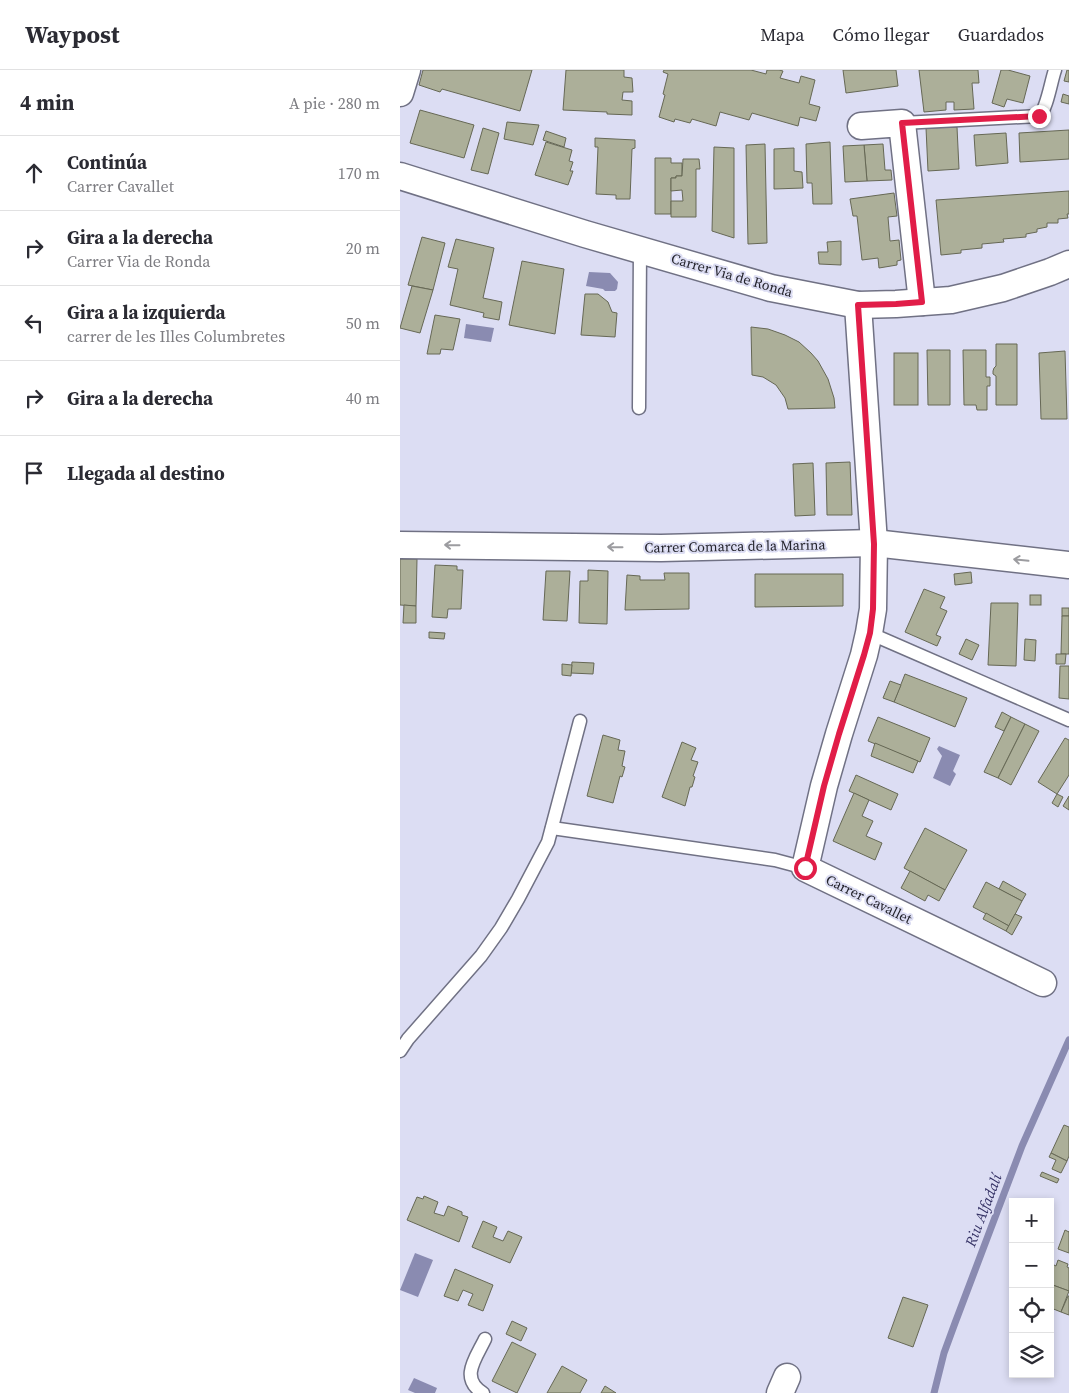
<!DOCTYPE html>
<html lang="es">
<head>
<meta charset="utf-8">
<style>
  body { margin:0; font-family:"Source Serif 4",serif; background:#f7f7f7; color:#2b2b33 }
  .controls { position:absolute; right:15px; bottom:15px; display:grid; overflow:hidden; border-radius:0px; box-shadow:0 2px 8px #0003 }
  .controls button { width:45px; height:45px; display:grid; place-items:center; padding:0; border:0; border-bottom:1px solid #e1e1e2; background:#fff; color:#2b2b33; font:25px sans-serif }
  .stop { position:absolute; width:15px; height:15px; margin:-11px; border:4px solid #e11d48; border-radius:50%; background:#fff }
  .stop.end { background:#e11d48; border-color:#fff; box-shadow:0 1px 5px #0008 }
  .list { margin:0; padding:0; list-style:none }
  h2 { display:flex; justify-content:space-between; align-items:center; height:65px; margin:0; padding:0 20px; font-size:21px }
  h2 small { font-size:16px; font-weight:400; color:#7c7c81 }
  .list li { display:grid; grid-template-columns:32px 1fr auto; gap:15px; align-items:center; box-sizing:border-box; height:75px; padding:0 20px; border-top:1px solid #e1e1e2 }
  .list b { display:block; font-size:19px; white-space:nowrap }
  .list p { margin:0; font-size:16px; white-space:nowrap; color:#7c7c81 }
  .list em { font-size:16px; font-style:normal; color:#7c7c81 }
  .icon { flex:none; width:28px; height:28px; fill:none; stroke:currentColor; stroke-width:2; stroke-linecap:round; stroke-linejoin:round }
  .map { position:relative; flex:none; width:669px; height:1323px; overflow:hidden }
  header { display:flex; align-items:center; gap:30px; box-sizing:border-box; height:70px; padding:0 25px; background:#fff; border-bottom:1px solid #e1e1e2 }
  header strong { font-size:24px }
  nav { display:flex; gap:28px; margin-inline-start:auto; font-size:18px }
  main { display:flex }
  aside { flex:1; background:#fff }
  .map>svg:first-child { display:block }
</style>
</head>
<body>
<header>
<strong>Waypost</strong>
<nav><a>Mapa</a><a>Cómo llegar</a><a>Guardados</a></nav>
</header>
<main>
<aside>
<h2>4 min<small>A pie · 280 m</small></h2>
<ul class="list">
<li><svg class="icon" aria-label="ahead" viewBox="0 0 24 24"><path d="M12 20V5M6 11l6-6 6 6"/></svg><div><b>Continúa</b><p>Carrer Cavallet</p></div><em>170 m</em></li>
<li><svg class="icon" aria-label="right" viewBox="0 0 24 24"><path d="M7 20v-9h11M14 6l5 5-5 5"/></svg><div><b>Gira a la derecha</b><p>Carrer Via de Ronda</p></div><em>20 m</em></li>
<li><svg class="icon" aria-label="left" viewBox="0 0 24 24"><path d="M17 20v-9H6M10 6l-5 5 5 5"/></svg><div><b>Gira a la izquierda</b><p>carrer de les Illes Columbretes</p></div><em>50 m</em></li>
<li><svg class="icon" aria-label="right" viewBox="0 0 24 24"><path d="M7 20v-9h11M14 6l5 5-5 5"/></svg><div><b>Gira a la derecha</b></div><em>40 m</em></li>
<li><svg class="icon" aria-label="arrive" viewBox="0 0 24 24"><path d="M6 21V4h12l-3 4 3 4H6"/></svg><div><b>Llegada al destino</b></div></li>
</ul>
</aside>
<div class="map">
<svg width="669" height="1323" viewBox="0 0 669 1323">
  <rect width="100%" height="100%" fill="#dcddf3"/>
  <g fill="#8a8bb1">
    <polygon points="189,202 210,203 218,212 217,219 215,221 205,221 203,219 186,216"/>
    <polygon points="66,254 94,258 91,272 64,268"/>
    <polygon points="539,676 560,685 553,701 556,704 550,716 533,708 542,686 537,679"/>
    <polygon points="15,1183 33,1190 18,1227 0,1220"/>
    <polygon points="14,1308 37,1318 35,1323 15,1323 8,1320"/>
  </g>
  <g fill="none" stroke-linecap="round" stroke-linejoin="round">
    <polyline stroke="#8a8bb1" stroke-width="7" points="534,1323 544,1283 555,1253 622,1076 669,970"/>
  </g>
  <g fill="#acaf99" stroke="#666855">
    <polygon points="23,0 132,0 120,41 42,19 40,22 19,15"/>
    <polygon points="166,0 224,0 224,7 232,8 233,22 223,22 222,30 232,31 232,45 207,44 207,42 163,40"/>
    <polygon points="264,0 351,0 366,4 367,0 379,0 383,1 380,8 399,13 401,6 415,10 409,34 420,37 416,51 400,47 398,56 352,43 349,50 320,42 316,56 292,49 290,53 275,49 274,52 259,47 265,25 263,24 268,4 263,2"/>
    <polygon points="443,0 496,0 498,16 446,23"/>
    <polygon points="519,0 578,0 579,13 572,13 574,39 554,40 554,32 546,32 546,40 524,42"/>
    <polygon points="601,0 608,0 630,6 623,33 607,29 604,37 592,33"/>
    <polygon points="667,0 669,0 669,12 664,11"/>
    <polygon points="663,24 669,26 669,34 661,32"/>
    <polygon points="20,40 74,55 64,88 10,73"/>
    <polygon points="107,52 139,55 133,75 104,69"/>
    <polygon points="557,57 559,99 528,101 526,58"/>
    <polygon points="83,58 99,63 88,104 71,100"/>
    <polygon points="669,60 669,89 620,92 619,63"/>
    <polygon points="146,61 166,68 164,77 143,70"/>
    <polygon points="606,63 608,93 576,96 574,65"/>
    <polygon points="195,68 235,70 235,78 232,79 230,129 216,129 216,125 196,124 198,77 195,77"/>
    <polygon points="146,72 172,80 169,91 173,92 170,101 173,101 168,115 135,105"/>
    <polygon points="430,72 432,134 413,134 412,113 407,113 406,74"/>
    <polygon points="365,74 367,173 348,174 346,75"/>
    <polygon points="483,74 485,100 491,100 492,110 467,111 464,75"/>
    <polygon points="464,75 467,111 445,112 443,76"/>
    <polygon points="314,77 334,78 334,168 312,161"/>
    <polygon points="394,78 394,101 402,102 403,118 374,119 374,79"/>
    <polygon points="255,88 271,88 271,93 282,93 282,106 276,106 276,108 271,108 271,144 255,144"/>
    <polygon points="283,89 299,89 300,99 296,99 296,147 271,147 271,131 283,131 282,120 271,121 271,108 276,108 276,106 282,106"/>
    <polygon points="669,121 669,144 667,144 668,148 658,149 658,153 647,153 647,157 637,159 637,162 626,164 626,167 603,169 604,172 582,174 582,178 561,180 561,183 541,185 536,130"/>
    <polygon points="494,123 497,146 488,147 490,171 499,170 501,190 497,191 497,195 479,198 478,188 462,190 457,146 453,146 450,129"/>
    <polygon points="22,167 45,173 33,220 8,215"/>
    <polygon points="56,169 94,178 83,228 102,232 99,250 83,247 84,243 50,235 58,199 48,197"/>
    <polygon points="441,171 441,195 419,194 418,182 428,182 427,172"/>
    <polygon points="122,191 164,199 155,264 109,255"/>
    <polygon points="12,216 33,220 20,263 0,258"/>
    <polygon points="185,224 198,224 208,232 212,242 217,243 215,267 181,265"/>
    <polygon points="35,245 60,249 53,280 41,279 40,284 27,284"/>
    <polygon points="351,257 368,259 385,265 399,272 411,283 418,291 428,309 434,328 435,338 388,339 385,328 376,315 363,307 352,305"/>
    <polygon points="596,274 617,274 617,335 596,335 596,306 593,304 593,301 594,298 596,296"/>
    <polygon points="527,280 550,280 550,335 528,335"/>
    <polygon points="563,280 586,280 586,307 590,307 590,316 587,316 587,340 577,340 576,335 564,335"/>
    <polygon points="665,281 667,349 641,349 639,283"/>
    <rect x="494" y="283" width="24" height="52"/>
    <polygon points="450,392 452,445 427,445 426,393"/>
    <polygon points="413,393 415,445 395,446 393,394"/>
    <polygon points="0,489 17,489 16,536 0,535"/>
    <polygon points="35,495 57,496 57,500 63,500 61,539 48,539 47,548 32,547"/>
    <polygon points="188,500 208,501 207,554 179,553 180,511 188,511"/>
    <polygon points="146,501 170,501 167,551 143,550"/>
    <polygon points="571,502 572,513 555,515 554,504"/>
    <polygon points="264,503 289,503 289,539 225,540 227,505 240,506 240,510 265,510"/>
    <polygon points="355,504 443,504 443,536 355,537"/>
    <polygon points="524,519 545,527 540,538 547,541 536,565 541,567 537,576 505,562"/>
    <rect x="630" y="525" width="11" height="10"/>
    <polygon points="591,533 618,533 616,596 588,595"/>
    <polygon points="4,535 16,536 16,553 3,553"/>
    <rect x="662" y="538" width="7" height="8"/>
    <polygon points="662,546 669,546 669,584 661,584"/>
    <polygon points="29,562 45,563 44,569 29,568"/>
    <polygon points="566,569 579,575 572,590 559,584"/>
    <polygon points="625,569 636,570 635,591 624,590"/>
    <polygon points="656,584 666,584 665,594 656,594"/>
    <polygon points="172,592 194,593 193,604 171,603"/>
    <polygon points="162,594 172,595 171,606 162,605"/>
    <polygon points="660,596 669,596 669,629 659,628"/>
    <polygon points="505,604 567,628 555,657 494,632"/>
    <polygon points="490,611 501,615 494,632 483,628"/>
    <polygon points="602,642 611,647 604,661 595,657"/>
    <polygon points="478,647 530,668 520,692 468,671"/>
    <polygon points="611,647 625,654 598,708 584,702"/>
    <polygon points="625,654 639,661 611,715 598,708"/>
    <polygon points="203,665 220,670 218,680 225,681 222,696 225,697 222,707 220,706 213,733 187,726"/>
    <polygon points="665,668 669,670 669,705 657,724 638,712"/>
    <polygon points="282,672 296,678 291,690 298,692 293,706 295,707 292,717 290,717 285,736 262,727"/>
    <polygon points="475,673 518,691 513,703 471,686"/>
    <polygon points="456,705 498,724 491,740 449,721"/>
    <polygon points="454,723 469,730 462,746 473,751 466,766 482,773 475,790 433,771"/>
    <polygon points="657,724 663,727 658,737 652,733"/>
    <polygon points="669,726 669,740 663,736"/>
    <polygon points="525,758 567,780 545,820 504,798"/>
    <polygon points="510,801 545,820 539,831 528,825 525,831 501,818"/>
    <polygon points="603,811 626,824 622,831 599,819"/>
    <polygon points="586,812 622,831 609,856 573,837"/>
    <polygon points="586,843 609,856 606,861 583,849"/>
    <polygon points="615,844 622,847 612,865 606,861"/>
    <polygon points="664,1055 669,1057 669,1086 667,1091 651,1083"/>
    <polygon points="651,1083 667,1091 661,1103 652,1099 656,1090 649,1087"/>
    <polygon points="642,1102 659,1109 657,1113 640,1106"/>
    <polygon points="24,1126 38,1132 34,1143 44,1146 48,1136 62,1142 62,1145 68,1147 59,1172 7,1150 17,1127 23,1129"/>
    <polygon points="83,1151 97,1157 93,1167 103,1171 108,1161 122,1167 110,1193 72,1177"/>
    <polygon points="665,1160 669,1162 669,1161 669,1183 658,1179"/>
    <polygon points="658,1190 668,1194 667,1197 669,1198 669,1221 650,1214 650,1197 652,1194 656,1196"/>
    <polygon points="55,1199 93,1215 83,1241 68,1235 73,1224 63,1220 58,1231 44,1226"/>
    <polygon points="650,1214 669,1221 661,1242 651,1238 650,1240"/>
    <polygon points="668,1226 669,1226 669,1245 661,1242"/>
    <polygon points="503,1227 528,1235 513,1277 488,1268"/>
    <polygon points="112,1251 127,1258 121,1271 106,1264"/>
    <polygon points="112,1272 136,1284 117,1323 92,1311"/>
    <polygon points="162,1296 187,1310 180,1323 147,1323"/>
    <polygon points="205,1316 216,1323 201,1323"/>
  </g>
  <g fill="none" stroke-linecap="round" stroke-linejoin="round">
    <defs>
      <g id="service">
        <path d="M 502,53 L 639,46 C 647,39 651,11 655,0"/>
        <polyline points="239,338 240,179"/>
        <polyline points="469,563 669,650"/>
        <polyline points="152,758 375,790 405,798"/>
        <polyline points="0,981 8,969 81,886 101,858 118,829 148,772 180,651"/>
        <path d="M 83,1323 C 59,1308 76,1288 85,1269"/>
      </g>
      <g id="minor">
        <polyline points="0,23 7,0"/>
        <polyline points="461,56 502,53 522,232"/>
        <polyline points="0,106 185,164 371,218 458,235 496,234 551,230 603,218 650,202 669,194"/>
        <polyline points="458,235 474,473 473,539 469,563 464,585 439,664 424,716 405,798 643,913"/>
        <polyline points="0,475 261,478 474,473 669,495"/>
        <polyline points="380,1323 387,1307"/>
      </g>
    </defs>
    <use href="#service" stroke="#707184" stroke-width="15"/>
    <use href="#minor" stroke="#707184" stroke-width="29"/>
    <use href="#service" stroke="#fff" stroke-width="12"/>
    <use href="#minor" stroke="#fff" stroke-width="26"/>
  </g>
  <defs><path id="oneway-shaft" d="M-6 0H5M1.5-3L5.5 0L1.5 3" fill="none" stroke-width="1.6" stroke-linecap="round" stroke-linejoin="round" transform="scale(1.25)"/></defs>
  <g stroke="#9c9ca0">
    <use href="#oneway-shaft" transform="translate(52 475) rotate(-179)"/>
    <use href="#oneway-shaft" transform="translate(215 477) rotate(-179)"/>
    <use href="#oneway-shaft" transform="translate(621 490) rotate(-174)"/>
  </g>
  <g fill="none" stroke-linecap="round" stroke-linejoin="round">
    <polyline stroke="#e11d48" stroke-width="6" points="405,798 424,716 439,664 464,585 470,563 473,539 474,474 458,235 496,234 522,232 502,53 639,46"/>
  </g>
  <g text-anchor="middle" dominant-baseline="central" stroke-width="4" stroke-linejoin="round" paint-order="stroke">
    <g font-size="14" fill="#24242c" stroke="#dcddf3">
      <text transform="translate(332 205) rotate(16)">Carrer Via de Ronda</text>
      <text transform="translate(335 476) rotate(-1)">Carrer Comarca de la Marina</text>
      <text transform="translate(469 829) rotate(26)">Carrer Cavallet</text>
    </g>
    <g font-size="15" font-style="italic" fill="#343164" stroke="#dcddf3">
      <text transform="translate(583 1140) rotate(-69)">Riu Alfadalí</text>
    </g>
  </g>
</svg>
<div class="controls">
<button>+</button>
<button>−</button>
<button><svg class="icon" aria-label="locate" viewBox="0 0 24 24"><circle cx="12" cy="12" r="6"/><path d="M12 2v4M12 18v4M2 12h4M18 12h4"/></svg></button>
<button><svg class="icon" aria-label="layers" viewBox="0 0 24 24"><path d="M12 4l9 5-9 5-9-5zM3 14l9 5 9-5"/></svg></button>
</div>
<div class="stop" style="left:405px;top:798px"></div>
<div class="stop end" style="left:639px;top:46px"></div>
</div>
</main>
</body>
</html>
